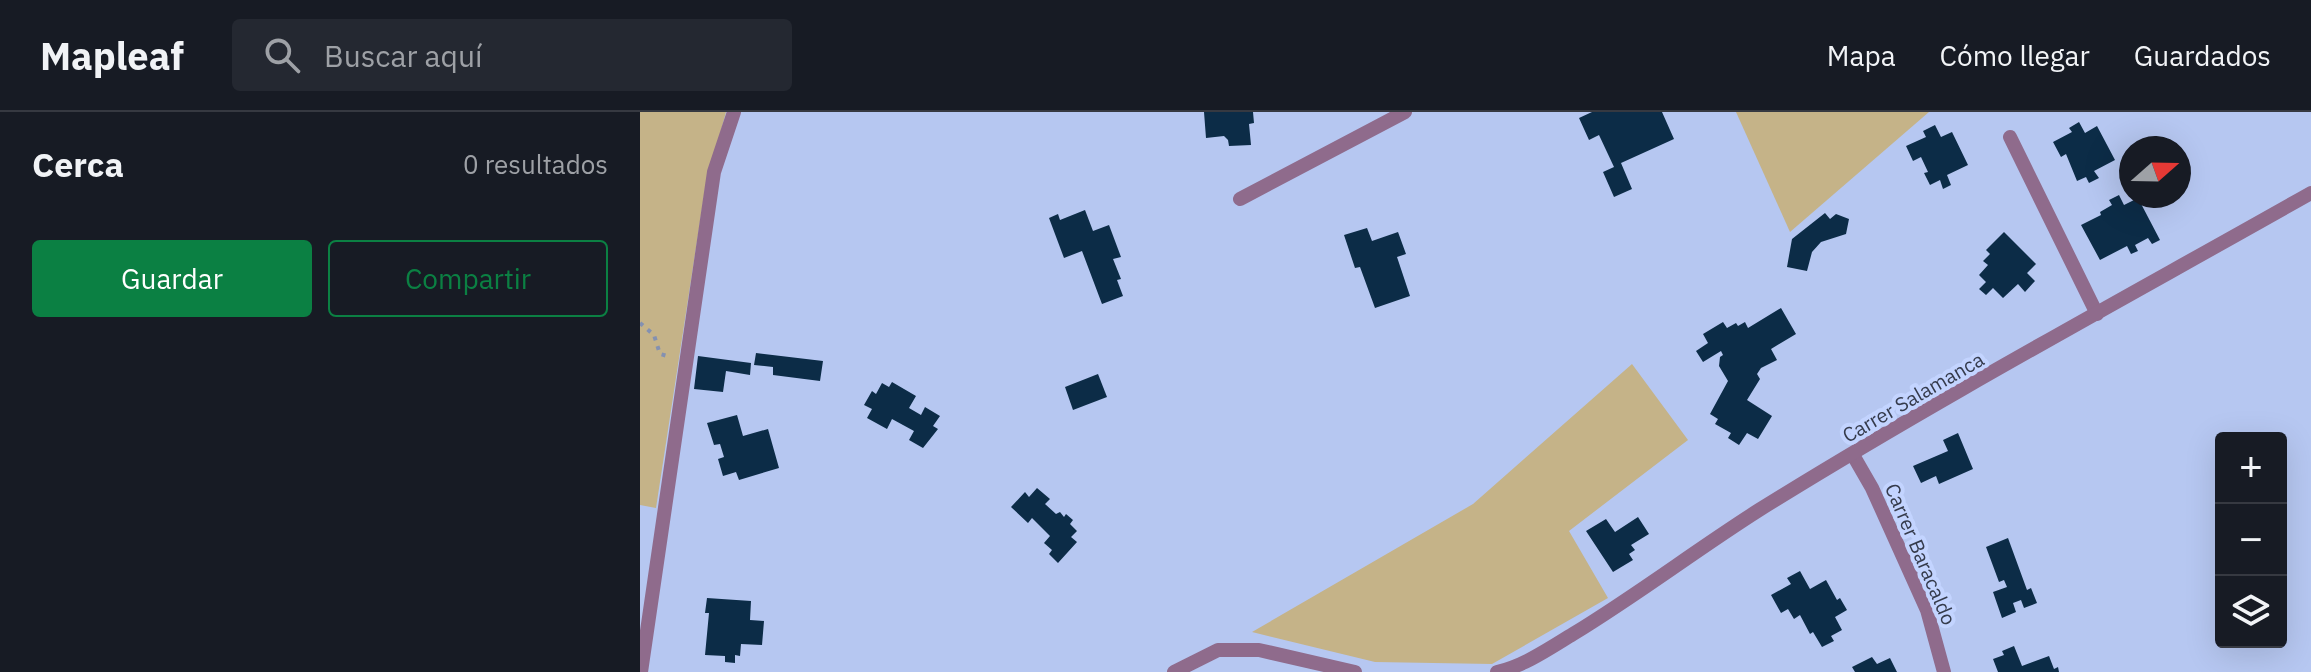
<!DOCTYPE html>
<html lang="es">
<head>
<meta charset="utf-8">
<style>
  body { margin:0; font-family:"IBM Plex Sans",sans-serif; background:#242831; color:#f1f3f6 }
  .controls { position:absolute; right:24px; bottom:24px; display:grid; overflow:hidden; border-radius:8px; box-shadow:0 8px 32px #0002 }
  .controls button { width:72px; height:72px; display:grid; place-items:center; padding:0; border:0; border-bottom:2px solid #363941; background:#171b24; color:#f1f3f6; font:40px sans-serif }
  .compass { position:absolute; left:1479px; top:24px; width:72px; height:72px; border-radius:50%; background:#171b24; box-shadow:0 8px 32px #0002; rotate:70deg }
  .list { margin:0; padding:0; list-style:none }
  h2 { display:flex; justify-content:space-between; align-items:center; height:104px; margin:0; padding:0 32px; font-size:34px }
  h2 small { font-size:26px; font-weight:400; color:#9ea1a6 }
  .actions { display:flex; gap:16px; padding:24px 32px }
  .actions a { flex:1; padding:18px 0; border:2px solid #0b8043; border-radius:8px; text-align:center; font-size:28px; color:#0b8043 }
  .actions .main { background:#0b8043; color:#fff }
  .icon { flex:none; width:44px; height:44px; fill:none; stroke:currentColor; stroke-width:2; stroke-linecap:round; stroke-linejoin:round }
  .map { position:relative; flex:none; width:1671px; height:560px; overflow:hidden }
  header { display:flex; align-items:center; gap:48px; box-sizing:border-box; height:112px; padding:0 40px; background:#171b24; border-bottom:2px solid #363941 }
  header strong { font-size:38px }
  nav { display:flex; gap:44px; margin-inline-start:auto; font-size:28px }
  .search { width:560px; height:72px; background:#242831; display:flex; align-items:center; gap:20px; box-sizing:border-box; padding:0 28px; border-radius:8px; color:#9ea1a6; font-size:30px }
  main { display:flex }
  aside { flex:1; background:#171b24 }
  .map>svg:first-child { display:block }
</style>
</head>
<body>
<header>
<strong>Mapleaf</strong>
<div class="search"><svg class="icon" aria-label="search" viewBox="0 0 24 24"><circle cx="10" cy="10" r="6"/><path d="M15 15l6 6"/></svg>Buscar aquí</div>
<nav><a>Mapa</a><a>Cómo llegar</a><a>Guardados</a></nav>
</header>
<main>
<aside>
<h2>Cerca<small>0 resultados</small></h2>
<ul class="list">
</ul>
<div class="actions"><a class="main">Guardar</a><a>Compartir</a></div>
</aside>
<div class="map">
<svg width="1671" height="560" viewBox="0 0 1671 560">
  <rect width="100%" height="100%" fill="#b6c7f1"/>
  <g fill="#c5b388">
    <polygon points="0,0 86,0 65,77 16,396 0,393"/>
    <polygon points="1096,0 1289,0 1150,120"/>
    <polygon points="992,252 1048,328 929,419 968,486 852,552 735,550 612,520 833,392"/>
  </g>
  <g fill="#0c2c47">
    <polygon points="564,0 613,0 614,11 609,12 611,33 589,34 588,28 584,24 566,26"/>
    <polygon points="952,0 1022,0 1034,27 981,51 992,77 974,85 963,60 974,55 959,23 949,28 939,6"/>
    <polygon points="1439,10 1445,21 1457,14 1475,48 1454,59 1459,66 1449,71 1446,65 1437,69 1426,42 1421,45 1413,30 1432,20 1429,16"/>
    <polygon points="1295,13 1301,25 1312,20 1328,53 1307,63 1311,73 1303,77 1300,68 1290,73 1284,61 1288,60 1281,45 1273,49 1266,34 1286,25 1283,19"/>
    <polygon points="1479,83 1484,93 1498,86 1520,128 1512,132 1508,126 1495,133 1498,139 1491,142 1487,134 1460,148 1441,113 1461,103 1460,100 1472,93 1469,88"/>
    <polygon points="445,98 453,119 469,113 481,145 473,147 481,167 477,168 483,184 462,192 442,139 424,146 409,106 418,102 420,108"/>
    <polygon points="1185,101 1190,107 1196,102 1209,107 1206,122 1181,130 1172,140 1167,159 1147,155 1152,127"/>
    <polygon points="727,116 732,129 758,120 766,142 757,145 770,184 735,196 720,155 715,156 704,123"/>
    <polygon points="1364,120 1396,152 1387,161 1395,169 1385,180 1378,172 1363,186 1353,176 1346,183 1339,177 1346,170 1339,163 1348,153 1343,149 1350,142 1346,138"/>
    <polygon points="1141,196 1156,222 1131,237 1137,248 1121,256 1117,262 1120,267 1107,288 1132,304 1118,327 1107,321 1099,333 1088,326 1091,321 1075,312 1078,307 1070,302 1088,269 1079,254 1080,245 1083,243 1081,239 1063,250 1056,239 1068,231 1063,222 1083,210 1087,216 1096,211 1098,214 1105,210 1108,216"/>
    <polygon points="116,241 183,249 180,269 133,263 133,255 114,253"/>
    <polygon points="58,244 111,251 110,263 86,259 83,280 54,277"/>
    <polygon points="458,262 467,285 433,298 425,275"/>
    <polygon points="252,270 276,284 269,296 281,303 285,295 300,304 293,314 298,317 283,336 269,328 274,319 252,307 247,317 227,306 232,297 224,293 232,279 236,282 242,271 249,275"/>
    <polygon points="97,303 103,324 128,317 139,356 99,368 96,360 83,364 78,347 84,345 80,332 74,333 67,311"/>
    <polygon points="1318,321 1333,357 1299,372 1296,364 1281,371 1273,354 1308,339 1303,328"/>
    <polygon points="397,376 410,387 405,392 416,402 420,400 424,405 426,402 433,408 430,412 437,419 431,425 437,430 418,451 409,442 412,438 404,431 410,424 392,406 388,411 371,395 385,380 389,385"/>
    <polygon points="998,405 1009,422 991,433 995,438 989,442 993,448 973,460 946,419 966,407 975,420"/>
    <polygon points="1368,426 1387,478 1391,476 1397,491 1384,496 1381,488 1373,491 1376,500 1362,506 1353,480 1367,475 1364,468 1359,470 1346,435"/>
    <polygon points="1160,459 1170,477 1186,468 1197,488 1200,486 1207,498 1195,505 1202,518 1191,524 1194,529 1182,535 1173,520 1170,522 1160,503 1154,507 1148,497 1141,501 1131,483 1151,472 1147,466"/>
    <polygon points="67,486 111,489 110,508 124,509 122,533 101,532 100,544 95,543 95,551 85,550 85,544 65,543 69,501 65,501"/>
    <polygon points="1374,534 1382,554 1409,544 1414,557 1418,555 1419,560 1358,560 1353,547 1364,543 1362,539"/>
    <polygon points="1232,545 1237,552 1250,546 1257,560 1215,560 1212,555"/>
  </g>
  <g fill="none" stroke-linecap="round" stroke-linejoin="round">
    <polyline stroke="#8491b1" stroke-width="4" stroke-dasharray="4 6" stroke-linecap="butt" points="0,211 14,223 20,242 31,245"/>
    <g stroke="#8f6b8c" stroke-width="14">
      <polyline points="1370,25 1457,202"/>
      <polyline points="600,87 765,0"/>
      <polyline points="1213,343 1232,376 1287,498 1304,560"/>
      <polyline points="1,560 74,60 94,0"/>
      <polyline points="534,560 578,538 619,538 715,560"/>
      <path d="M 857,560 C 884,554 910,536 933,522 C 997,483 1056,438 1119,398 C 1299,286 1487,185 1671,81"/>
    </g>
  </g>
  <g text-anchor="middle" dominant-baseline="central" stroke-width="8" stroke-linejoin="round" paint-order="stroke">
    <g font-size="20" fill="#353b4c" stroke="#c3d4ff">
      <text transform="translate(1273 285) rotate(-30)">Carrer Salamanca</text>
      <text transform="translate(1281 442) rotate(67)">Carrer Baracaldo</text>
    </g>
  </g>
</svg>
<div class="controls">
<button>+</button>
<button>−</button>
<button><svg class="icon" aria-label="layers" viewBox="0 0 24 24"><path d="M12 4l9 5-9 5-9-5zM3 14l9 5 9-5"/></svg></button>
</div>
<svg class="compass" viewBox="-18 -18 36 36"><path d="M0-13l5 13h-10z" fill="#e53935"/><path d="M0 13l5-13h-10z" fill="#9ea1a6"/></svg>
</div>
</main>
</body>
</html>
